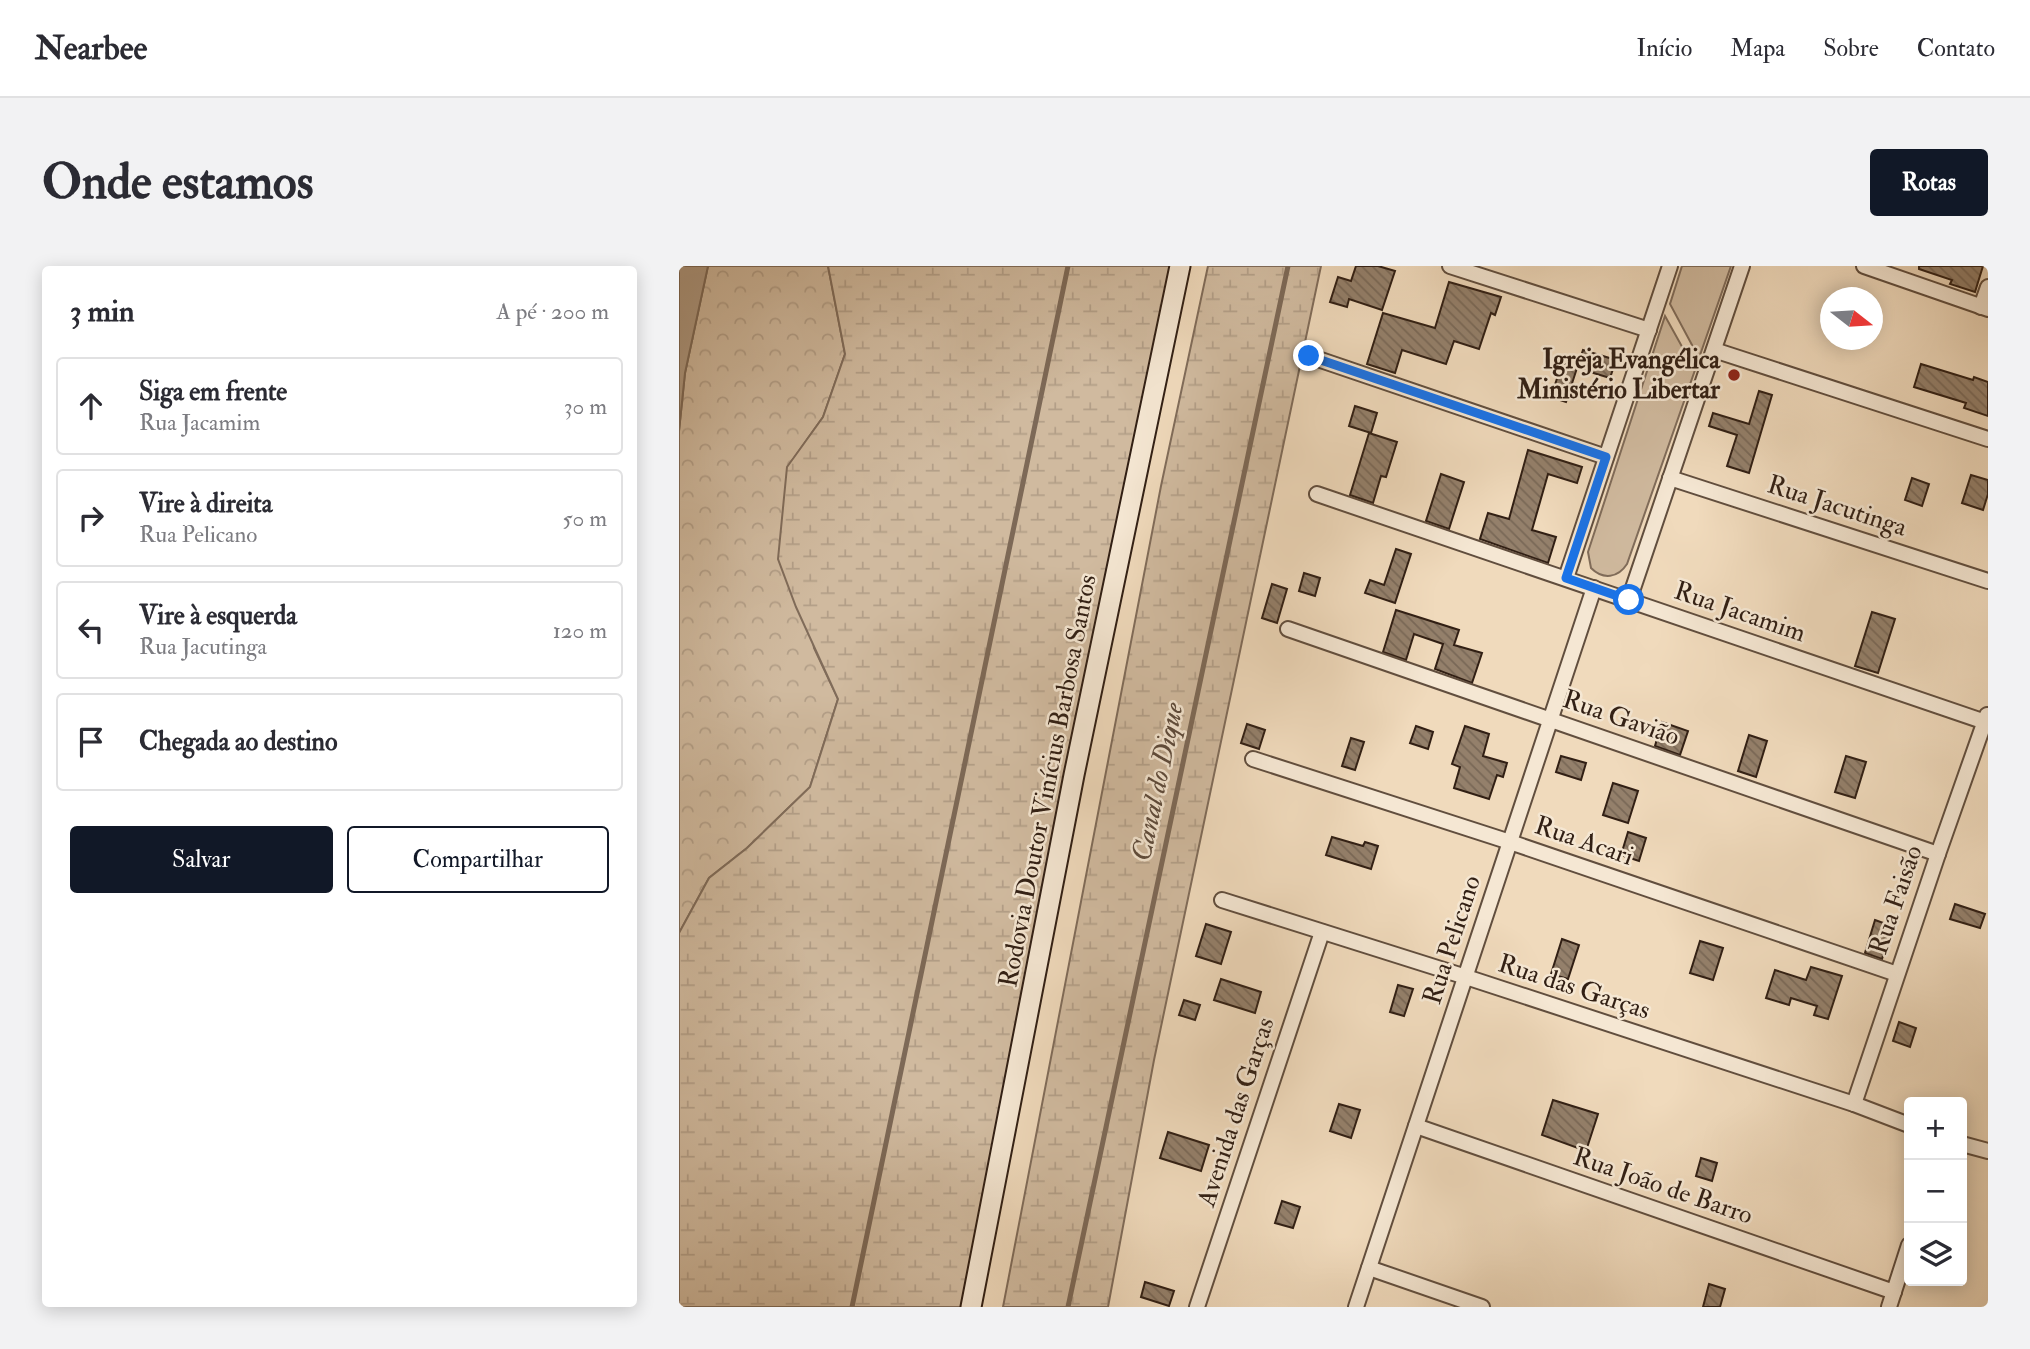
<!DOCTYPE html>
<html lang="pt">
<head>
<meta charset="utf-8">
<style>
  body { margin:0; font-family:"IM FELL Double Pica",serif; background:#f2f2f3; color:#2b2b33 }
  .controls { position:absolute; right:21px; bottom:21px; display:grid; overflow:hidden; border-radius:7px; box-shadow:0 4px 18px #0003 }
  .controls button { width:63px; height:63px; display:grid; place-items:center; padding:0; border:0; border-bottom:2px solid #e1e1e2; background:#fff; color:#2b2b33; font:35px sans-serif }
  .compass { position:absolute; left:1141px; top:21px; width:63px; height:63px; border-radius:50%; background:#fff; box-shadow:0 4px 18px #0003; rotate:107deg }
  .stop { position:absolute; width:21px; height:21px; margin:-16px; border:5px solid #1a73e8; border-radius:50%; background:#fff }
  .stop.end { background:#1a73e8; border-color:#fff; box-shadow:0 2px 7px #0008 }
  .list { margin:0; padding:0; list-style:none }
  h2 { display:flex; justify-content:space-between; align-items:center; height:91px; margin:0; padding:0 28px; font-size:30px }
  h2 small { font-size:23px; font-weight:400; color:#7c7c81 }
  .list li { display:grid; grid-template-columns:46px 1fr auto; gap:21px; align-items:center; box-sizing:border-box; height:98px; margin:0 14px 14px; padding:0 14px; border:2px solid #e1e1e2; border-radius:7px }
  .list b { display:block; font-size:26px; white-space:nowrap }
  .list p { margin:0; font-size:23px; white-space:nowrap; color:#7c7c81 }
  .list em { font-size:23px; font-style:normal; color:#7c7c81 }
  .actions { display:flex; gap:14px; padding:21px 28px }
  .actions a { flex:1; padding:16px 0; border:2px solid #111827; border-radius:7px; text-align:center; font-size:24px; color:#111827 }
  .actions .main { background:#111827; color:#fff }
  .icon { flex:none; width:38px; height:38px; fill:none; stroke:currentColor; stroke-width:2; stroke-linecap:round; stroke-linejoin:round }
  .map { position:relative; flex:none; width:1309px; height:1041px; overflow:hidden; border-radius:7px }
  header { display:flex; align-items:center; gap:42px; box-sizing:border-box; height:98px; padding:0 35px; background:#fff; border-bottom:2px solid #e1e1e2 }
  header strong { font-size:33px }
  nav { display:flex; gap:38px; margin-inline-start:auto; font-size:24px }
  .intro { display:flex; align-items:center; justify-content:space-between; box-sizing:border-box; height:168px; padding:0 42px }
  h1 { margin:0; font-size:49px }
  .button { padding:18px 32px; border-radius:7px; background:#111827; color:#fff; font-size:24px; font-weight:700 }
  main { display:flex; gap:42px; padding:0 42px }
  aside { flex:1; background:#fff; border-radius:7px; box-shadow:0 4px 18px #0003 }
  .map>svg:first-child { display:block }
</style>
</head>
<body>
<header>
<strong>Nearbee</strong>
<nav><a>Início</a><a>Mapa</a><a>Sobre</a><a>Contato</a></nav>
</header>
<div class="intro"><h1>Onde estamos</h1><a class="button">Rotas</a></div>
<main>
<aside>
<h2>3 min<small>A pé · 200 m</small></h2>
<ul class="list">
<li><svg class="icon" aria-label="ahead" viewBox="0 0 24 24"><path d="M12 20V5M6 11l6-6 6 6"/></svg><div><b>Siga em frente</b><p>Rua Jacamim</p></div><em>30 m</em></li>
<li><svg class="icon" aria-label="right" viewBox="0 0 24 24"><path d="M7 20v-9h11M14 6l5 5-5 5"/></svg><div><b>Vire à direita</b><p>Rua Pelicano</p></div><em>50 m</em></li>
<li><svg class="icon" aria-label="left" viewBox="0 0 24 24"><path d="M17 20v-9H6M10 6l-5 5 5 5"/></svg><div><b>Vire à esquerda</b><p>Rua Jacutinga</p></div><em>120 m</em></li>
<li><svg class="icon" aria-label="arrive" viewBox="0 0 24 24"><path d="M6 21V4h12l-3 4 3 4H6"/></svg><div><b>Chegada ao destino</b></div></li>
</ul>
<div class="actions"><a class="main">Salvar</a><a>Compartilhar</a></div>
</aside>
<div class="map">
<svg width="1309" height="1041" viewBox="0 0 1309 1041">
  <defs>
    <pattern id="forest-crowns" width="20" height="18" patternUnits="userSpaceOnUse" patternTransform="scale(1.75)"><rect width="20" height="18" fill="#d0ba9f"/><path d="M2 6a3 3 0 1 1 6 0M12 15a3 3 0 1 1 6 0" fill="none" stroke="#b39f88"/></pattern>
    <pattern id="wetland-marsh" width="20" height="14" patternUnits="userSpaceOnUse" patternTransform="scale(1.75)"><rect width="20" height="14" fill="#d0ba9f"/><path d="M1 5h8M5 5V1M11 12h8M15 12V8" fill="none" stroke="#b39f88"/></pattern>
    <pattern id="building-back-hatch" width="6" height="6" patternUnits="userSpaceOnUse" patternTransform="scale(1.75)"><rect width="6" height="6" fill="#94806b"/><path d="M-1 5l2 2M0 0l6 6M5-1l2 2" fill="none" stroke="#796857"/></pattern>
  </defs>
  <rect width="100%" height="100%" fill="#f0dabc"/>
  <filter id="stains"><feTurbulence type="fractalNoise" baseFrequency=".00286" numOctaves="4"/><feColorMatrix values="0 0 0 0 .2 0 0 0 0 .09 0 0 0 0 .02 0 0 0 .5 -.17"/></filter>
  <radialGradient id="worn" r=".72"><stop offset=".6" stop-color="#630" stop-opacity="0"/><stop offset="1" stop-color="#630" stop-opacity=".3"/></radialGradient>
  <g fill="#d0ba9f" stroke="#806c5a" stroke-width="2">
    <polygon points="1003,0 1052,0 1020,92 991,38"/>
    <path d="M 986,50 L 1016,104 L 948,298 C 939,312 924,314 912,302 L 909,286 Z"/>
  </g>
  <polygon fill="url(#forest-crowns)" stroke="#806c5a" stroke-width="2" points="29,0 149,0 166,88 144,151 108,202 135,382 159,433 131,521 68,582 30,612 0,667 0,165 6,107"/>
  <g fill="url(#wetland-marsh)" stroke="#806c5a" stroke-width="2">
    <polygon points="149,0 499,0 293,1041 0,1041 0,667 30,612 68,582 131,521 159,433 117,341 99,293 108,201 144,151 166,88"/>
    <polygon points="529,0 642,0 475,794 429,1041 324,1041 482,220"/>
  </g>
  <polygon fill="#af9a83" stroke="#7d6957" stroke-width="2" points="0,0 29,0 6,107 0,165"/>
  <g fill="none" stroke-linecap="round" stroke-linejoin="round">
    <g stroke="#7d6957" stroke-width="5">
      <polyline points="173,1041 389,0"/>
      <polyline points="389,1041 609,0"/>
    </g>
  </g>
  <g fill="url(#building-back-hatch)" stroke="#311f14" stroke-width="2">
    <polygon points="677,0 699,0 716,5 703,44 670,33 668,41 651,36 659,11 672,15"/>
    <polygon points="1240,0 1304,0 1296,26 1271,18 1273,14 1240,3"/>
    <polygon points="770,16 822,31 816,49 812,47 800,83 775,75 767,98 723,84 716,107 688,98 704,47 756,62"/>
    <polygon points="904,84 937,94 931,112 898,102"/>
    <polygon points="883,97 898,102 887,136 872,131"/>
    <polygon points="1242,98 1294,114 1295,111 1309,116 1309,150 1285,142 1287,137 1235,121"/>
    <polygon points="1080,125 1093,129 1070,207 1048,200 1058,169 1030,160 1034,147 1070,158"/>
    <polygon points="676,140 698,147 692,167 670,160"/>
    <polygon points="690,167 718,176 707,211 702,210 694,237 671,229"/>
    <polygon points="849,184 903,201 898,217 869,208 853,264 877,271 869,297 801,273 809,247 830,253"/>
    <polygon points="762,208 785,216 770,263 747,255"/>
    <polygon points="1292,209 1309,214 1309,228 1304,244 1283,237"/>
    <polygon points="1233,212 1250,218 1243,240 1226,234"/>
    <polygon points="717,283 732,288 716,337 686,327 691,314 705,319"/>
    <polygon points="625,307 641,312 636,330 620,325"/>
    <polygon points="593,318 608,323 598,357 583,352"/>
    <polygon points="717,344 780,364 775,379 803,387 793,417 756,403 764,378 735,368 727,394 704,386"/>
    <polygon points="1193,346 1216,353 1199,407 1176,400"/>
    <polygon points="983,456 1009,465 1001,489 976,480"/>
    <polygon points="568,458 586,464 580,483 562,477"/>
    <polygon points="737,460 754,466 749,483 731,477"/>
    <polygon points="786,460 810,468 804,490 828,497 824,511 818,509 810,533 775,522 781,501 773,498"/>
    <polygon points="1070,469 1088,475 1077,511 1059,505"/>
    <polygon points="672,472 685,476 676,504 663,500"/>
    <polygon points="882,490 907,497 902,514 877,506"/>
    <polygon points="1167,490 1187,496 1176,532 1156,526"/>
    <polygon points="934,517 959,525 949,557 924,549"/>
    <polygon points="949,566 967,572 960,595 942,589"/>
    <polygon points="653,571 684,580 686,576 699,580 692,603 647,589"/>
    <polygon points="1276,638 1306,648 1301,662 1271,653"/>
    <polygon points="1196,654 1213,660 1203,693 1186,687"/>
    <polygon points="527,658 552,666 542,698 517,690"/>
    <polygon points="883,673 900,679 889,713 872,708"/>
    <polygon points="1021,675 1044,682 1034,714 1011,707"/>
    <polygon points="1132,701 1163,710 1149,753 1135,749 1138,740 1112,732 1110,739 1087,732 1096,704 1127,714"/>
    <polygon points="542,713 582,726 576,747 535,734"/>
    <polygon points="719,719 734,723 725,750 711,746"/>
    <polygon points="505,734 521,739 516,754 500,749"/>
    <polygon points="1220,756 1237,762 1231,781 1214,775"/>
    <polygon points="874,834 919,848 907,885 863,869"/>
    <polygon points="660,838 681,844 672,872 651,865"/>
    <polygon points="489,866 530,879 522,905 481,892"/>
    <polygon points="1022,892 1038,897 1033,915 1017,910"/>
    <polygon points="603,935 621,941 614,962 596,957"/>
    <polygon points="466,1016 495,1025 490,1040 462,1031"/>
    <polygon points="1030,1018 1046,1023 1041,1041 1024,1041"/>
  </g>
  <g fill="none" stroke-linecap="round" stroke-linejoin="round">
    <defs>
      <g id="street">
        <polyline points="771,0 970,64"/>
        <polyline points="1185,0 1309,43"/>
        <polyline points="1302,41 1309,21"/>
        <polyline points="1035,84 1309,173"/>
        <polyline points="630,90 927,191"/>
        <polyline points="991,212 1309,315"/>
        <polyline points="638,228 1309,457"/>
        <polyline points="887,312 991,0"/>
        <polyline points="950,334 1063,0"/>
        <polyline points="609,363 1259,588"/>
        <polyline points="574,493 831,576 1218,708"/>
        <polyline points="543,634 787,711 1175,838 1230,859"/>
        <polyline points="1175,838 1259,588 1308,449"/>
        <polyline points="737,860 1215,1026"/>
        <polyline points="1283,878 1309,885"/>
        <polyline points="690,1002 803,1041"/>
        <polyline points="518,1041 643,666"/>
        <polyline points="677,1041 915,322"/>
        <polyline points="1210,1041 1230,979"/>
      </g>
      <polyline id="secondary" points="292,1041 395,509 501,0"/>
    </defs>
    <use href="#street" stroke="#614e3e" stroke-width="18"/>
    <use href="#secondary" stroke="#311f14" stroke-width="23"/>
    <use href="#street" stroke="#f5e7d3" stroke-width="14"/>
    <use href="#secondary" stroke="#f5e7d3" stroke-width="19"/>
  </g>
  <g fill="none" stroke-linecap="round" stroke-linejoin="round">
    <polyline stroke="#1a73e8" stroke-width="9" points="630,90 927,191 887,312 950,334"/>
  </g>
  <circle fill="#8f2418" stroke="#f5e7d3" stroke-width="2.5" cx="1055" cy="109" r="7"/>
  <g text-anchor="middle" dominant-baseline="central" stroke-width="5" stroke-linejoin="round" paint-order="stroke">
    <g font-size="26" font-weight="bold" fill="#311f14" stroke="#f5e7d3" text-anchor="end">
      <text x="1041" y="94">Igreja Evangélica<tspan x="1041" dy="30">Ministério Libertar</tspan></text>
    </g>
    <g font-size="26" fill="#311f14" stroke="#f5e7d3">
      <text transform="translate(1158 240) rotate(18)">Rua Jacutinga</text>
      <text transform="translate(1061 346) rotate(19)">Rua Jacamim</text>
      <text transform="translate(942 452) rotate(19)">Rua Gavião</text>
      <text transform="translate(369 515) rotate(-79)">Rodovia Doutor Vinícius Barbosa Santos</text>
      <text transform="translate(905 575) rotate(19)">Rua Acari</text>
      <text transform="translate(1217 634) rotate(-71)">Rua Faisão</text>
      <text transform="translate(773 674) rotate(-72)">Rua Pelicano</text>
      <text transform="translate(895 721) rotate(18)">Rua das Garças</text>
      <text transform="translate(557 846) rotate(-72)">Avenida das Garças</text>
      <text transform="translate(984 920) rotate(19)">Rua João de Barro</text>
    </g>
    <g font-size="28" font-style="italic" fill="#5d4a3b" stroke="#f5e7d3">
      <text transform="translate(479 516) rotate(-78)">Canal do Dique</text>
    </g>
  </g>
  <rect width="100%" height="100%" filter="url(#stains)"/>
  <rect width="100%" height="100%" fill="url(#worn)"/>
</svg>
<div class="controls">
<button>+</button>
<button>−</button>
<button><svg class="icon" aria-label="layers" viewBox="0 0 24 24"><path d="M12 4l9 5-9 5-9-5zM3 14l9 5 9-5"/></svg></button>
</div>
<svg class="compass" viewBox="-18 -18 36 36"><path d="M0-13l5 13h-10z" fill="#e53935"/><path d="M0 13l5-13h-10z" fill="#7c7c81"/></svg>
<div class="stop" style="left:950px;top:334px"></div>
<div class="stop end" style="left:630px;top:90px"></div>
</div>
</main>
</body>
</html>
